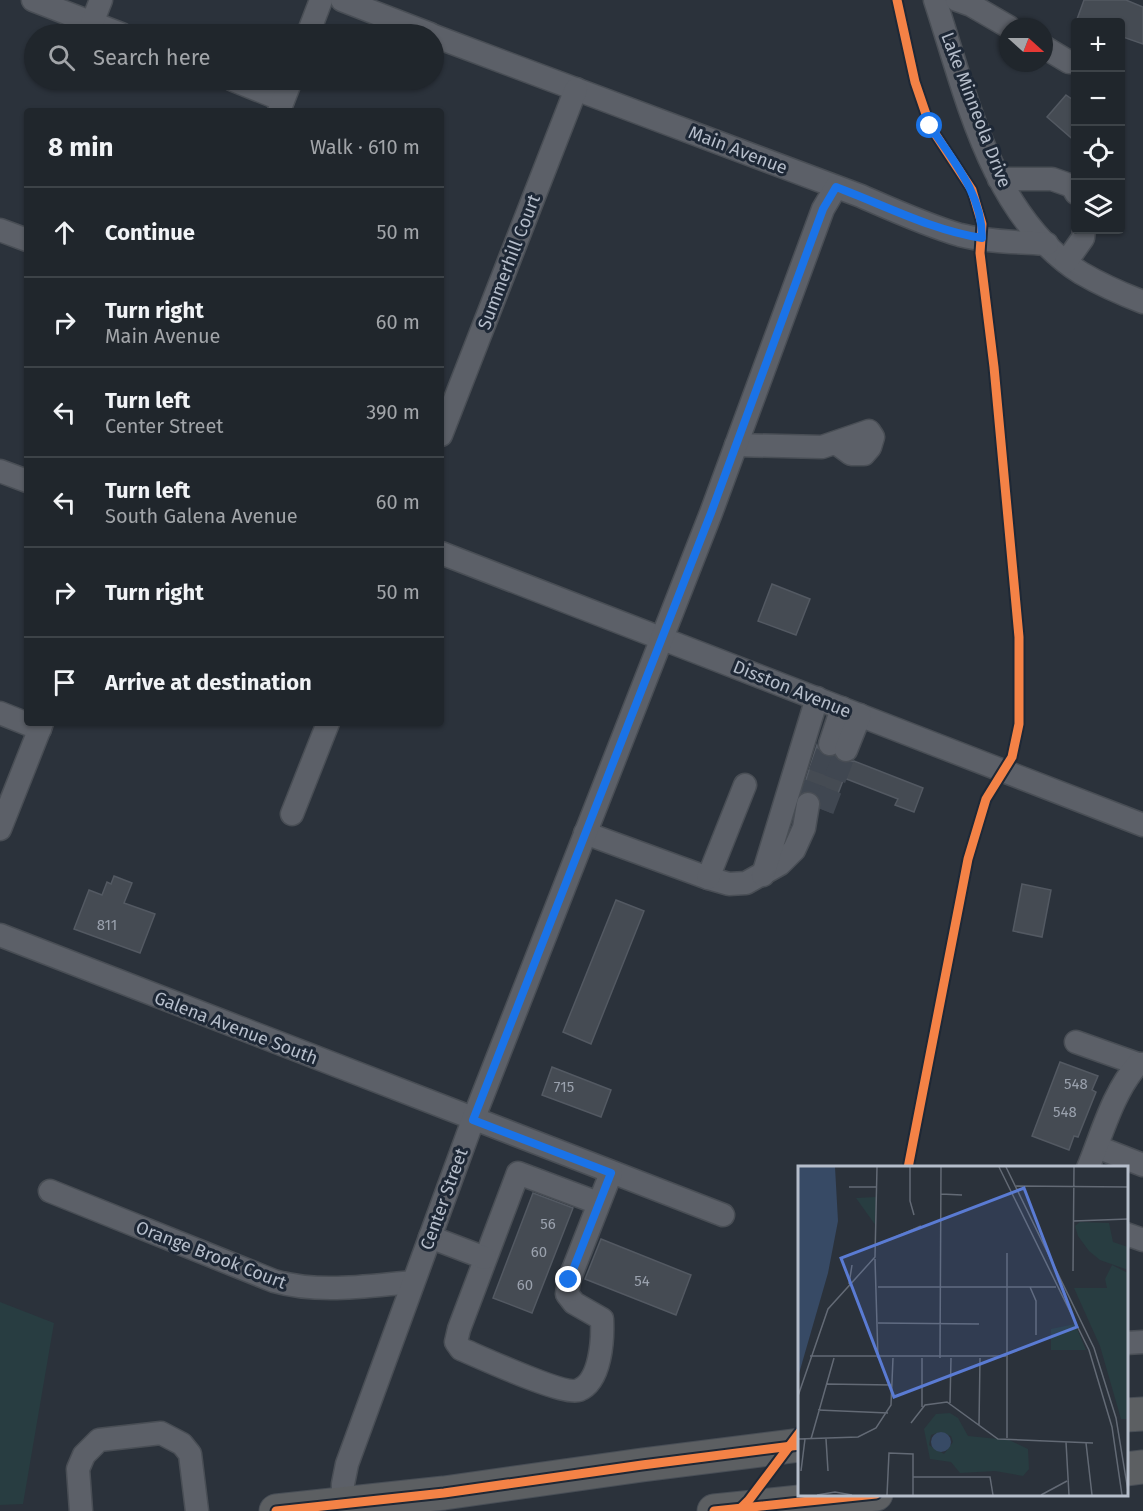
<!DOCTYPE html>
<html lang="en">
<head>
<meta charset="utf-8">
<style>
  body { margin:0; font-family:"Fira Sans",sans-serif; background:#2d3238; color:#f1f3f6 }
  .controls { position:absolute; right:18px; top:18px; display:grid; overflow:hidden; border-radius:6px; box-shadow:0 2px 4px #0004 }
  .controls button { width:54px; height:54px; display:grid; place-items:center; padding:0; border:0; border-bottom:2px solid #3d4348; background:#20262c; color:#f1f3f6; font:30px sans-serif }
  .compass { position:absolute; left:999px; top:18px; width:54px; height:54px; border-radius:50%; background:#20262c; box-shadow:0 2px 4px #0004; rotate:111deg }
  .stop { position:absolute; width:18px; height:18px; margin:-14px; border:4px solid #1a73e8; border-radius:50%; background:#fff }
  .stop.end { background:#1a73e8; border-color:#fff; box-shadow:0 2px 6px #0008 }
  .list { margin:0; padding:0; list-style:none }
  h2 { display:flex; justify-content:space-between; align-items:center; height:78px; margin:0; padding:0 24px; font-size:26px }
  h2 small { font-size:20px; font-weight:400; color:#a2a5a9 }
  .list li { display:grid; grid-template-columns:39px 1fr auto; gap:18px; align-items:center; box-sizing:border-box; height:90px; padding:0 24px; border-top:2px solid #3d4348 }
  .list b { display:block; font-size:22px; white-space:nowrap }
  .list p { margin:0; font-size:20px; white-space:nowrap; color:#a2a5a9 }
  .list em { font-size:20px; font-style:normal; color:#a2a5a9 }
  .icon { flex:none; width:33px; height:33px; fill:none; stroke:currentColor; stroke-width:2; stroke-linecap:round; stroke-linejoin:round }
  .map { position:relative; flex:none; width:1143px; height:1511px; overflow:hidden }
  .search { position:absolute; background:#20262c; box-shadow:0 2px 4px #0004; left:24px; top:24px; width:420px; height:66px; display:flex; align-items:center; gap:15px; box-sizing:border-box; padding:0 21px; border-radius:33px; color:#a2a5a9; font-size:22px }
  .panel { position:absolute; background:#20262c; box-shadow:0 2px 4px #0004; left:24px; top:108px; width:420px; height:618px; border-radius:6px }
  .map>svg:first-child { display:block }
</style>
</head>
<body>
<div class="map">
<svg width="1143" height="1511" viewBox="0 0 1143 1511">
  <rect width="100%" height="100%" fill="#2b323b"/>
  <polygon fill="#283d41" points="0,1302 54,1323 23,1504 0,1505"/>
  <g fill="#454b53" stroke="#535962" stroke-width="1.5">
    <polygon points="1084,0 1126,0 1143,7 1143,44 1120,36 1120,22 1076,22"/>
    <polygon points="1066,95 1076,102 1076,142 1047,117"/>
    <polygon points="772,584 810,599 796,635 758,621"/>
    <polygon points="817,745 820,752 825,757 834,756 842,763 854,761 923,788 914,812 895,805 898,799 844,778 831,812 821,808 821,800 817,794 810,791 802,792"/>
    <polygon points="114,876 132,883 124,903 155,914 140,953 74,929 89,890 102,895 107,882 111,884"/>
    <polygon points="1022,884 1051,890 1042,937 1013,931"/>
    <polygon points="616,900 644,911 591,1044 563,1032"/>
    <polygon points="1060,1062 1098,1076 1092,1090 1096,1092 1078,1137 1074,1136 1069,1150 1032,1136"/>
    <polygon points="552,1067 611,1090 601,1117 542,1095"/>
    <polygon points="533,1193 573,1208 532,1313 493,1298"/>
    <polygon points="601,1239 691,1275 676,1315 585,1279"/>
  </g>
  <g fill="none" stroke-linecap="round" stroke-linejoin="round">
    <g stroke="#404751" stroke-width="22" stroke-dasharray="22 11" stroke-linecap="butt">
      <polyline points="808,804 830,744"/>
      <polyline points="823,810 846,750"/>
    </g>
    <defs>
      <g id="minor">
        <polyline points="33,0 121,34"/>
        <polyline points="342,0 430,34"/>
        <path d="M 935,0 C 966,94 991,216 1081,273 C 1100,284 1122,294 1143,302"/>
        <polyline points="957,0 971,5 1009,27"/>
        <polyline points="92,23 101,0"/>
        <polyline points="308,34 321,0"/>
        <path d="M 434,36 L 861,196 C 893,210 926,225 960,235 C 988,242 1018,242 1047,244"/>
        <polyline points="1044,47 1069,62"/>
        <polyline points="233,80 283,100"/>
        <polyline points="279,111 291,80"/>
        <polyline points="999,179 1052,179 1072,186 1076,193"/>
        <polyline points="0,230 27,240"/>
        <polyline points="1066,262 1083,238 1084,230"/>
        <polyline points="441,435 576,89"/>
        <polyline points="736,445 822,447 869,431 873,437 870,447 864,454 851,454 836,443"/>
        <polyline points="0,471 27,481"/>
        <polyline points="441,553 1143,825"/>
        <polyline points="0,713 40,729"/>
        <polyline points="830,744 842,708"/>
        <polyline points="846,750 860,715"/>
        <polyline points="292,814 328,723"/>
        <polyline points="0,829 42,723"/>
        <polyline points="585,833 708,878 729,884 746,883 780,864 794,850 804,828 808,804"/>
        <polyline points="763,875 817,698"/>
        <polyline points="708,878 745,785"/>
        <polyline points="0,935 723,1215"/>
        <polyline points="1076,1042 1138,1064"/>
        <polyline points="1097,1147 1143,1165"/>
        <path d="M 1088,1168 C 1102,1134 1113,1092 1138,1064 L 1143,1064"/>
        <path d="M 50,1191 L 274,1281 C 320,1294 366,1286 413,1282"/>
        <path d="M 598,1203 L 518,1173 L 459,1329 L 456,1342 L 461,1349 C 480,1357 564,1396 579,1390 C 601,1381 603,1339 602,1319 L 574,1303 L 567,1294 L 569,1280 L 611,1173"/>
        <polyline points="1126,1234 1143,1240"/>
        <polyline points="430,1237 485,1258"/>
        <polyline points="1126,1343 1143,1342"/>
        <polyline points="81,1511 78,1469 84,1455 99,1440 161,1433 182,1444 190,1454 197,1511"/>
        <polyline points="343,1511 343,1484 347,1464 473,1120 711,513 823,209 836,187"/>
      </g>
      <g id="highway">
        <polyline points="1126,1415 1143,1414"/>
        <polyline points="1126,1469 1143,1467"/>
        <polyline points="276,1511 444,1493 642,1465 800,1445"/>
        <polyline points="714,1511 876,1494"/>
      </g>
    </defs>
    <use href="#minor" stroke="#494e55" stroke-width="25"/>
    <use href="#highway" stroke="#484e56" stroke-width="35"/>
    <use href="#minor" stroke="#5c6068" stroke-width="22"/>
    <use href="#highway" stroke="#5c5f62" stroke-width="33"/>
    <defs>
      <g id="cycleway">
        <polyline points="897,0 915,82 930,126 972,190 982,224 980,253 994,367 1019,637 1019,724 1012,757 986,799 968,859 908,1168"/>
        <polyline points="739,1510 749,1500 800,1432"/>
        <polyline points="276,1511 444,1493 642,1465 800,1445"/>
        <polyline points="714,1511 876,1494"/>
      </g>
    </defs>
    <use href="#cycleway" stroke="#1e2836" stroke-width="13"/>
    <use href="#cycleway" stroke="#f48246" stroke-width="9"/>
  </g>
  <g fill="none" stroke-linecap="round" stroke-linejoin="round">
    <path stroke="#1a73e8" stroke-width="8" d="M 569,1280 L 611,1173 L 473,1120 L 711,513 L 823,209 L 836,187 C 884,205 931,230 982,238 C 982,194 954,162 930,126"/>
  </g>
  <g text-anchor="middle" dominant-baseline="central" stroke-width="6" stroke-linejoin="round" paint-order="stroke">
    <g font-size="15" fill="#9aa1ad">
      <text x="107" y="925">811</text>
      <text x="1076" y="1084">548</text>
      <text x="564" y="1087">715</text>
      <text x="1065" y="1112">548</text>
      <text x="548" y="1224">56</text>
      <text x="539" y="1252">60</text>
      <text x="642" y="1281">54</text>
      <text x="525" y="1285">60</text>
    </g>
    <g font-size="18" fill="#b6becb" stroke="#1e2836">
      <text transform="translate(976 110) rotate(69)">Lake Minneola Drive</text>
      <text transform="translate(738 150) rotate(21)">Main Avenue</text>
      <text transform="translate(509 262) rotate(-69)">Summerhill Court</text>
      <text transform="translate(792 689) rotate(22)">Disston Avenue</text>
      <text transform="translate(236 1028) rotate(21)">Galena Avenue South</text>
      <text transform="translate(444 1199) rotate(-70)">Center Street</text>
      <text transform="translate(211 1255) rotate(21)">Orange Brook Court</text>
    </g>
  </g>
  <g transform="translate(798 1166)">
    <rect width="330" height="330" fill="#2b323b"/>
    <path d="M 78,31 L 78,60 L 58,32 ZM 282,56 L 311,57 L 315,76 L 330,81 L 330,104 L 302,94 L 291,85 L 280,70 L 277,60 ZM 314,99 L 330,107 L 330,253 L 323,253 L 302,180 L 276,122 L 309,122 L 307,113 ZM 277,158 L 288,184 L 253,184 L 253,163 ZM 152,247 L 160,252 L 170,270 L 211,274 L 230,283 L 231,303 L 225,310 L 197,305 L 162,307 L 153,296 L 132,293 L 126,263 L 138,248 ZM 142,266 L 153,270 L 155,276 L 146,288 L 131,279 L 133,269 Z" fill="#283d41" fill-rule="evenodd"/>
    <path d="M 0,1 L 37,1 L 40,55 L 30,107 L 0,211 ZM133 276a10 10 0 1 1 20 0a10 10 0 1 1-20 0Z" fill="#374a65"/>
    <path fill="none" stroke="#636a75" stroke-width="1.5" d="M 112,1 L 112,35 L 116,49M 201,1 L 291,184 L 314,261 L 324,329M 208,1 L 296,182 L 318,252 L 330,325M 218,20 L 330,21M 51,21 L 79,21M 143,28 L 164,29M 276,55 L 330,53M 79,79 L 123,60M 77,93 L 80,192M 275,105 L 276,1M 51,118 L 54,99M 80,121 L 258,121M 232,121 L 238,135 L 238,169M 80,157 L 181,158M 12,190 L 208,190M 124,192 L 124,241M 142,192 L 143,1M 28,218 L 94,219M 0,230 L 30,143 L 77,91 L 79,1M 152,237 L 153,192M 20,244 L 90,247M 113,257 L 127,239 L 149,236 L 200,273 L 295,277M 181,259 L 182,192M 209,272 L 209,87M 0,273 L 60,271 L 78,262 L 93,239 L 95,192M 13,273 L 36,192M 28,273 L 30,305M 268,276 L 271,329M 288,277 L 294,329M 3,305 L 7,273M 115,311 L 192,311 L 195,329M 19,329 L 37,326 L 54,329M 89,329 L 91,287 L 115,288 L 115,329M 243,329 L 269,315"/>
    <path fill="#5a7bd3" fill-opacity="0.15" stroke="#5a7bd3" stroke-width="3" d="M 226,22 L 279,161 L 96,231 L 43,92 Z"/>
    <rect width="330" height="330" fill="none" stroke="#b6becb" stroke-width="3"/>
  </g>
</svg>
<div class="controls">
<button>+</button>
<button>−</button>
<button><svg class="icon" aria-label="locate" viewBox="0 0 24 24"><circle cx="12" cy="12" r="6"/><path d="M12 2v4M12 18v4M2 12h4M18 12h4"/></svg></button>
<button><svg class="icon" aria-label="layers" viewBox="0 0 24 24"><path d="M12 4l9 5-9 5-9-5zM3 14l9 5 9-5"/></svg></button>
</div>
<svg class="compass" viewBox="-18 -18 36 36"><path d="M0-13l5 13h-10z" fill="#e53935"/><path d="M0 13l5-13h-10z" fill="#a2a5a9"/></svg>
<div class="stop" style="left:930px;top:126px"></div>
<div class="stop end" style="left:569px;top:1280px"></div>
<div class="search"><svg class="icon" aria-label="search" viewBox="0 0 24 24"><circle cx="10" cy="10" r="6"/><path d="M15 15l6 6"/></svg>Search here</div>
<section class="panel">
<h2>8 min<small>Walk · 610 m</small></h2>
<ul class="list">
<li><svg class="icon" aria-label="ahead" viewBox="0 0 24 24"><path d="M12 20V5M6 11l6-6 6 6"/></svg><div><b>Continue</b></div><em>50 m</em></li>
<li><svg class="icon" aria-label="right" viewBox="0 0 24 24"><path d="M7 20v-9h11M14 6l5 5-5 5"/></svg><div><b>Turn right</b><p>Main Avenue</p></div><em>60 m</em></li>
<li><svg class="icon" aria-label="left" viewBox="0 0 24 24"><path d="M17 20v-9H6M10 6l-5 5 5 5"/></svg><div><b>Turn left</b><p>Center Street</p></div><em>390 m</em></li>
<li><svg class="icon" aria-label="left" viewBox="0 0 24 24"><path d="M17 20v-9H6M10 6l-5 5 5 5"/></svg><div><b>Turn left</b><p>South Galena Avenue</p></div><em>60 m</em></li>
<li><svg class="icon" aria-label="right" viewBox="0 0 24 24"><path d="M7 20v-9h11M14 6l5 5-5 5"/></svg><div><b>Turn right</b></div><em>50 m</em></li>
<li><svg class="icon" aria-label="arrive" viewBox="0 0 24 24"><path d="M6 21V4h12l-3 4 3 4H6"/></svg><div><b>Arrive at destination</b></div></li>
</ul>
</section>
</div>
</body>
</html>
